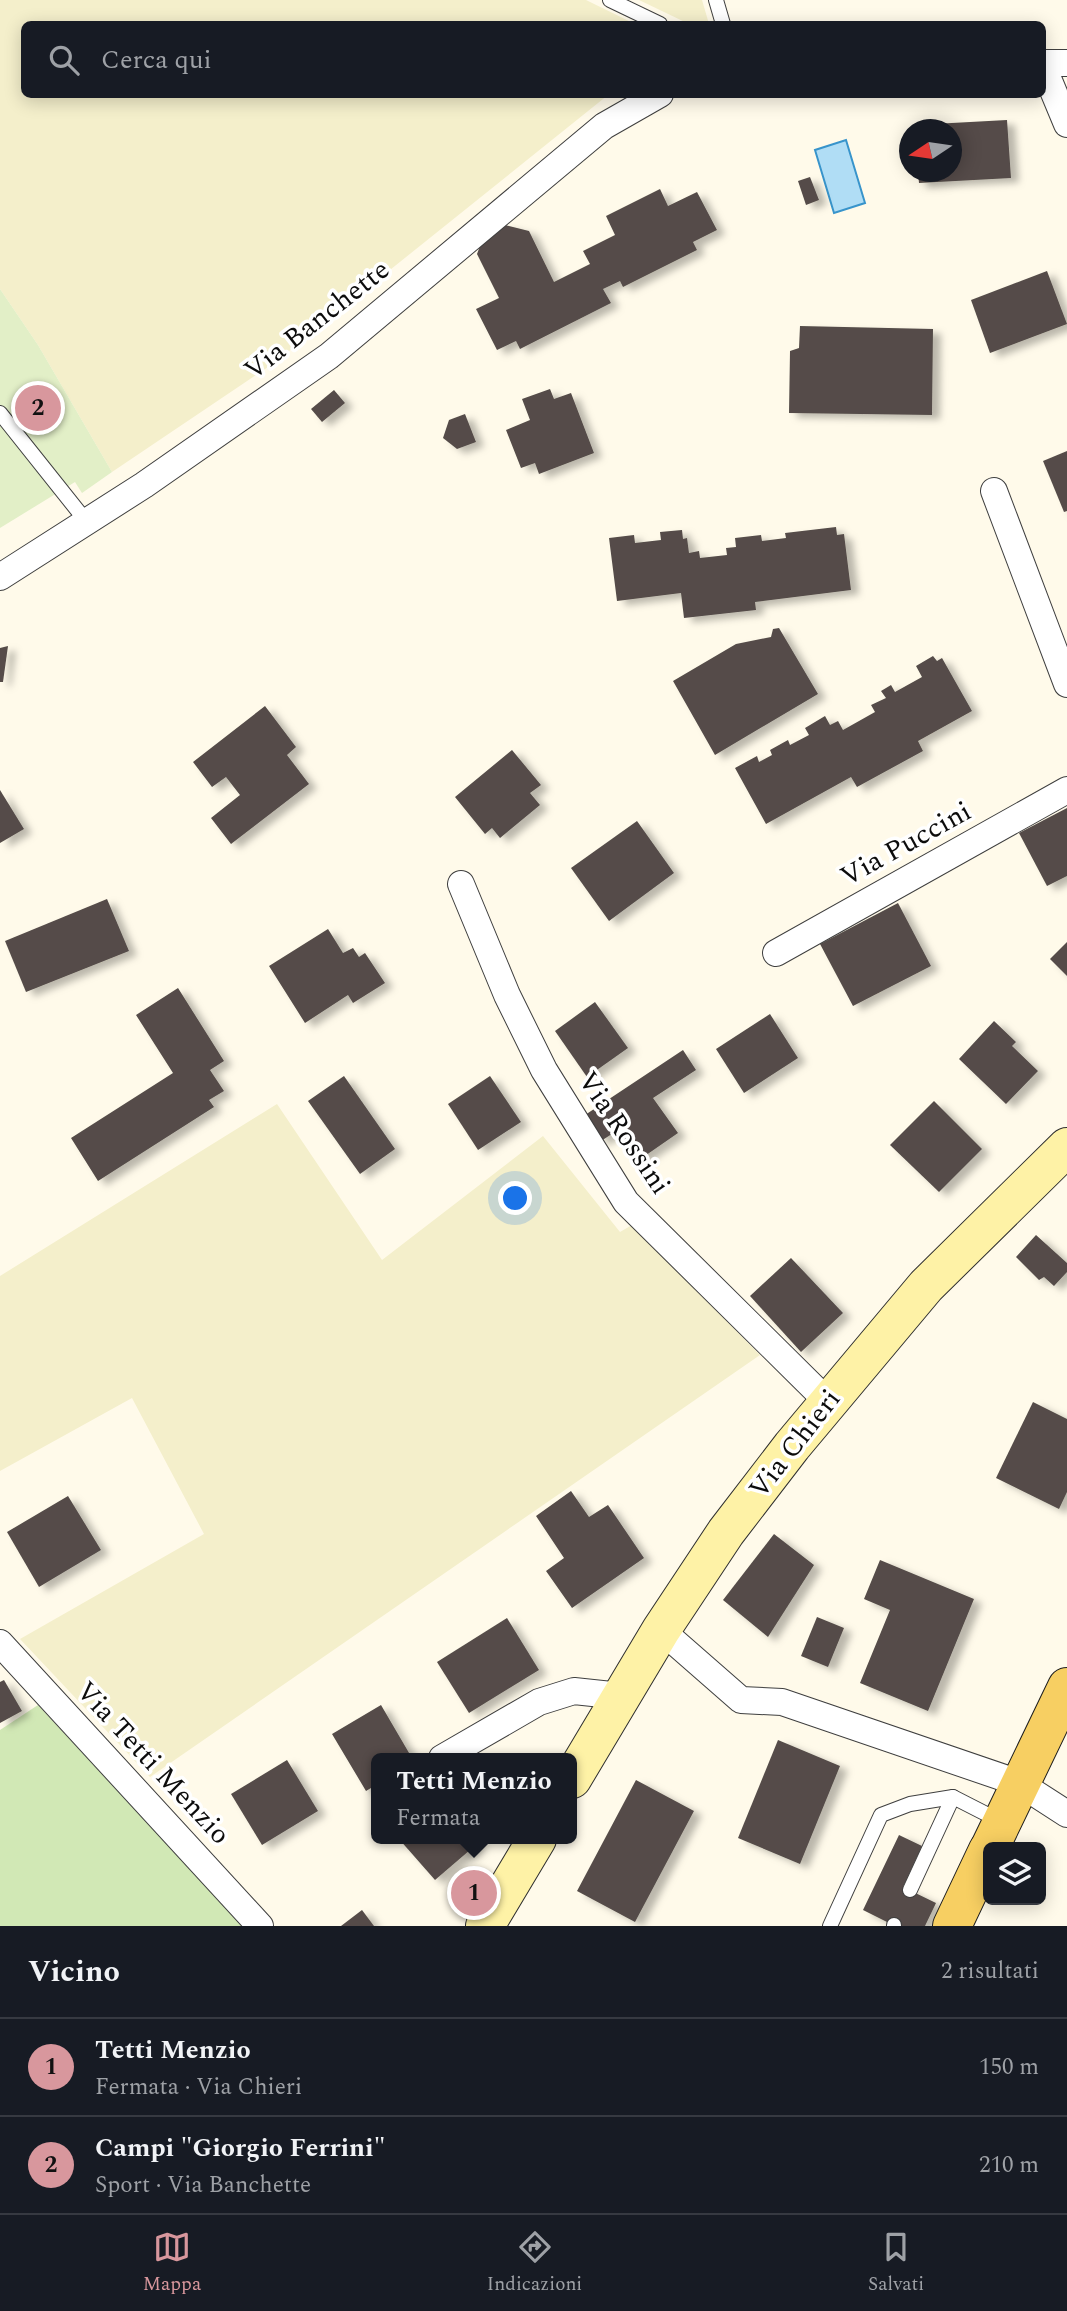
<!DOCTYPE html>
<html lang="it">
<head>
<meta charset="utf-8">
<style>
  body { margin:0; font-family:Spectral,serif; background:#20242c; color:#f1f3f6 }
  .controls { position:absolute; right:21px; bottom:21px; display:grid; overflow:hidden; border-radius:10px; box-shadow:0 4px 18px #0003 }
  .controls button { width:63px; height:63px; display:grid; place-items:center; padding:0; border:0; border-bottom:2px solid #363941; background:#171b24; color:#f1f3f6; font:35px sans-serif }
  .compass { position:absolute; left:899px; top:119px; width:63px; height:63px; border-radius:50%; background:#171b24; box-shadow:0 4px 18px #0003; rotate:257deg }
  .you { position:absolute; left:516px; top:1199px; width:24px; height:24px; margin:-18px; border:5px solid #fff; border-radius:50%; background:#1a73e8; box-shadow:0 0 0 10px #1a73e833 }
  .badge { display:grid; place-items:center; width:46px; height:46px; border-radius:50%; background:#d8979d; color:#111; font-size:23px; font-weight:700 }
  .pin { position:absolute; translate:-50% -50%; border:4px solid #fff; box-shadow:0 2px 7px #0006 }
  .popup { position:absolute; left:371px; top:1753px; width:206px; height:91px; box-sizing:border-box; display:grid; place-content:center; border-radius:10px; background:#171b24; filter:drop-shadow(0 2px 5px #0005); font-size:23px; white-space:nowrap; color:#9ea1a6 }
  .popup b { font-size:26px; color:#f1f3f6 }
  .popup::after { content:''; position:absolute; left:50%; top:100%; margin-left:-14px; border:14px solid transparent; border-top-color:#171b24 }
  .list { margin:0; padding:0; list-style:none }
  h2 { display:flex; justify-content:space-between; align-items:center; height:91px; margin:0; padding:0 28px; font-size:30px }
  h2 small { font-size:23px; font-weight:400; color:#9ea1a6 }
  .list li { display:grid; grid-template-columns:46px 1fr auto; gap:21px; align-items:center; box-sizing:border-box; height:98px; padding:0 28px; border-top:2px solid #363941 }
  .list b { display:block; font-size:26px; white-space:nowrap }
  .list p { margin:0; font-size:23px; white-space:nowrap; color:#9ea1a6 }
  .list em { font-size:23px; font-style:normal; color:#9ea1a6 }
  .icon { flex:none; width:38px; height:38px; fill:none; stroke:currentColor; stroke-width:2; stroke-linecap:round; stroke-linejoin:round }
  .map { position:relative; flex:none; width:1067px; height:1926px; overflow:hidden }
  .search { position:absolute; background:#171b24; box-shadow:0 4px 18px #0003; left:21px; right:21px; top:21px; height:77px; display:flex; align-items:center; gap:18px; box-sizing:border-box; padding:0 24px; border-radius:10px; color:#9ea1a6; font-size:26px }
  .sheet { height:287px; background:#171b24 }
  nav { display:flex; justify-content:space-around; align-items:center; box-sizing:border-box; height:98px; border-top:2px solid #363941; background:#171b24; font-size:19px; color:#9ea1a6 }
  nav a { display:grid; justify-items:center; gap:4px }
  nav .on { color:#d8979d }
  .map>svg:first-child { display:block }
</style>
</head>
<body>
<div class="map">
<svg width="1067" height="1926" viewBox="0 0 1067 1926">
  <defs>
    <filter id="shadow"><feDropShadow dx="8" dy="4.5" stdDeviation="3.5" flood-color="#0004"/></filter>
  </defs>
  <rect width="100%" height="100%" fill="#fffaea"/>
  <g fill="#f4efcb">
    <polygon points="0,0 586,0 635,24 24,24 24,94 608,95 274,363 112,472 38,345 0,289"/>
    <polygon points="639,0 702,0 709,24 689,24"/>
    <polygon points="277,1104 382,1260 543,1136 620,1232 632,1225 760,1355 150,1777 20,1639 204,1534 132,1398 0,1471 0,1276"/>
  </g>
  <polygon fill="#d1e8b5" points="38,1705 243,1926 0,1926 0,1730"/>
  <polygon fill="#e2efc7" points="0,289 38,345 112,472 82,493 75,482 0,528"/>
  <polygon fill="#b0ddf5" stroke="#3894cb" stroke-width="2" points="846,140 865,203 834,213 815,150"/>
  <g fill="#544c48" filter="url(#shadow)">
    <polygon points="1007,120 1011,178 919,183 918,172 951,172 951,130 916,130 915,125"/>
    <polygon points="810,177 819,200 806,205 798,181"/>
    <polygon points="660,189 668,206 697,192 717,230 693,242 697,250 623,287 620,281 603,289 611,303 520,349 516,341 497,350 476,309 499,298 477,254 480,246 505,225 529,231 554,282 590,264 583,251 615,235 606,216"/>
    <polygon points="1047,271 1067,324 990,353 971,300"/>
    <polygon points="800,326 933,329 932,415 789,413 790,351 799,348"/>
    <polygon points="550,389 554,399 571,393 594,453 539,474 535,463 521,468 506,430 530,420 522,399"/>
    <polygon points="334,390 345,403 322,422 311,409"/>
    <polygon points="465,414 476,442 457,449 443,438 449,420"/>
    <polygon points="1067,451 1067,511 1064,512 1043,461"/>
    <polygon points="836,527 837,535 844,534 851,590 755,602 756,610 684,618 681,593 617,601 609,538 634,535 635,543 661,540 660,532 682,530 683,539 687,538 689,553 699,551 700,558 727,555 726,548 736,547 735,538 761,535 762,541 786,538 785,533"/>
    <polygon points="779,628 818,694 715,755 673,681 736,644 771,637 773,629"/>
    <polygon points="8,646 3,682 0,682 0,648"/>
    <polygon points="933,656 937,661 942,658 972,711 918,741 923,751 857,787 851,777 766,824 735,768 757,756 759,762 772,755 770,750 788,740 790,745 809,735 805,728 825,716 830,725 838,721 843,730 875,712 871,705 886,698 881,691 891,685 895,692 922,677 916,666"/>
    <polygon points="265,706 296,747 287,755 309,784 231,844 211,818 240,795 226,777 212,787 193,762"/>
    <polygon points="512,750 541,785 530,793 540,805 500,838 492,828 485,834 455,797"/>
    <polygon points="0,790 24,829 0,843"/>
    <polygon points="1067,808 1067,876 1047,886 1019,833"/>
    <polygon points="637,821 674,873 609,921 571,868"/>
    <polygon points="107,899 129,951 26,992 5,941"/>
    <polygon points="898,903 931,966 853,1006 820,944"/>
    <polygon points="328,929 343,953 353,948 359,957 365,953 385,983 353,1003 348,995 305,1023 269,966"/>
    <polygon points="1067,942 1067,976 1050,959"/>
    <polygon points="178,988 224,1061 210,1070 224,1091 209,1100 214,1107 98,1181 71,1138 173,1073 136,1015"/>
    <polygon points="595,1002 628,1048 587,1077 555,1031"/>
    <polygon points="770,1014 798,1058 744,1093 716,1049"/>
    <polygon points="994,1021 1016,1042 1012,1046 1038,1071 1006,1104 959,1059"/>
    <polygon points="683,1050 696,1070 653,1098 678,1133 639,1160 618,1130 601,1141 585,1115"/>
    <polygon points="344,1076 395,1149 360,1174 308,1101"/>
    <polygon points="490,1076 521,1122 478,1150 448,1104"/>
    <polygon points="934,1101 982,1149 939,1192 890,1145"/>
    <polygon points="1036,1235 1067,1263 1067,1272 1054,1286 1044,1277 1039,1280 1016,1257"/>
    <polygon points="791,1258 843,1313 801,1352 750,1296"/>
    <polygon points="1033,1402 1067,1419 1067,1492 1059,1509 996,1478"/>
    <polygon points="571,1491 589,1517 608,1505 644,1558 572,1608 546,1571 564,1558 536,1516"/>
    <polygon points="68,1496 101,1550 39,1587 7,1532"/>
    <polygon points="774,1534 814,1565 768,1637 723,1600"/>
    <polygon points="880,1560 974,1599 928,1711 860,1683 890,1610 864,1599"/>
    <polygon points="817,1617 844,1628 828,1667 801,1656"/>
    <polygon points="507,1618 539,1670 469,1713 437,1662"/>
    <polygon points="4,1680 22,1711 0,1723 0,1682"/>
    <polygon points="381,1705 412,1758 376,1758 376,1785 366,1791 332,1734"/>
    <polygon points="778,1740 840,1766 800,1864 738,1838"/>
    <polygon points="287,1760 318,1811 262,1845 231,1794"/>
    <polygon points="636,1780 694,1811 635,1922 577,1891"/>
    <polygon points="899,1835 922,1846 903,1887 936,1903 925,1926 895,1926 863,1910"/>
    <polygon points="399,1839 473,1839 477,1844 435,1880"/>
    <polygon points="362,1910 374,1926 341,1926"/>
  </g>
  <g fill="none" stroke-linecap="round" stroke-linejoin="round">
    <defs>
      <g id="lane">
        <polyline points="610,0 660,24"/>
        <polyline points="716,0 723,24"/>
        <polyline points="0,413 86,521"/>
        <polyline points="910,1890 953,1797"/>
        <polyline points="830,1926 881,1815 910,1804 953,1797 1000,1821"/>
        <polyline points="894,1926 894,1925"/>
      </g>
      <g id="street">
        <polyline points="1042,63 1067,63"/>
        <polyline points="1042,64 1067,124"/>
        <polyline points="994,491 1067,684"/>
        <polyline points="0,577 144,485 329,356 604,126 660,94"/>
        <polyline points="461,884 507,995 544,1070 626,1202 828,1402"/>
        <polyline points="776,953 1067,790"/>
        <polyline points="661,1630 741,1700 782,1702 1019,1783 1067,1814"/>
        <polyline points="0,1643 260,1926"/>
        <polyline points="442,1758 539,1702 574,1691 621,1696"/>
      </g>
      <g id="secondary">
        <polyline points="572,1779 661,1630 726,1532 792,1446 926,1286 1067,1147"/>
        <polyline points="485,1926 537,1839"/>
      </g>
      <g id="primary">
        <polyline points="990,1847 1067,1687"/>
        <polyline points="952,1926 988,1850"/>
      </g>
    </defs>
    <use href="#lane" stroke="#3f3f3f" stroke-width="16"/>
    <use href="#street" stroke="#3f3f3f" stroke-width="28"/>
    <use href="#secondary" stroke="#2e2e2e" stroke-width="40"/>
    <use href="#primary" stroke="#1d1d1d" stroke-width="40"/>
    <use href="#lane" stroke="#fff" stroke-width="14"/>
    <use href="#street" stroke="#fff" stroke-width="26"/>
    <use href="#secondary" stroke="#fef2a6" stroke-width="38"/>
    <use href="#primary" stroke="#f7cf62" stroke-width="38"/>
  </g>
  <g text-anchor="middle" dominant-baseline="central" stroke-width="7" stroke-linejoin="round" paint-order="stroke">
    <g font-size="28" fill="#0c0c0c" stroke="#fff">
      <text transform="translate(317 320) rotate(-38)">Via Banchette</text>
      <text transform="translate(906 844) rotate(-29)">Via Puccini</text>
      <text transform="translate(624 1133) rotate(56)">Via Rossini</text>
      <text transform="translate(795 1444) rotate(-52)">Via Chieri</text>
      <text transform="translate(153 1763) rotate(47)">Via Tetti Menzio</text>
    </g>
  </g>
</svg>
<div class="controls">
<button><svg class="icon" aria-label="layers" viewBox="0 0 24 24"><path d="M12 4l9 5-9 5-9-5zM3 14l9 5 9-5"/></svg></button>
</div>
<svg class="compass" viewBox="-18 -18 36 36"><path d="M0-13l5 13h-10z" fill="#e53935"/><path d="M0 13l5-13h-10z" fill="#9ea1a6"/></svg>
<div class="you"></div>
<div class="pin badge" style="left:474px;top:1893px">1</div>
<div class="popup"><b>Tetti Menzio</b>Fermata</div>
<div class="pin badge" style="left:38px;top:408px">2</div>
<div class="search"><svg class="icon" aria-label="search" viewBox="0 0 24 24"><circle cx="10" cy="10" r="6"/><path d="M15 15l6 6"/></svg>Cerca qui</div>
</div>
<section class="sheet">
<h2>Vicino<small>2 risultati</small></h2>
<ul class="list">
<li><span class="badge">1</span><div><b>Tetti Menzio</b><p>Fermata · Via Chieri</p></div><em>150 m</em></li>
<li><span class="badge">2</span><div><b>Campi &quot;Giorgio Ferrini&quot;</b><p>Sport · Via Banchette</p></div><em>210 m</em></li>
</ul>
</section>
<nav>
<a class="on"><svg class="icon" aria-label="map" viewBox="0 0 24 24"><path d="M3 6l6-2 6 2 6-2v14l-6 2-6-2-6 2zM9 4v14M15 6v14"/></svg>Mappa</a>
<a><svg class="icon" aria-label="directions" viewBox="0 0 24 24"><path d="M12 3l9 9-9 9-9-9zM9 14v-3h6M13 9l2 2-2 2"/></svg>Indicazioni</a>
<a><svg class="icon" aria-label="saved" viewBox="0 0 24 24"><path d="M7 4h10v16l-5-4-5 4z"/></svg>Salvati</a>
</nav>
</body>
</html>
